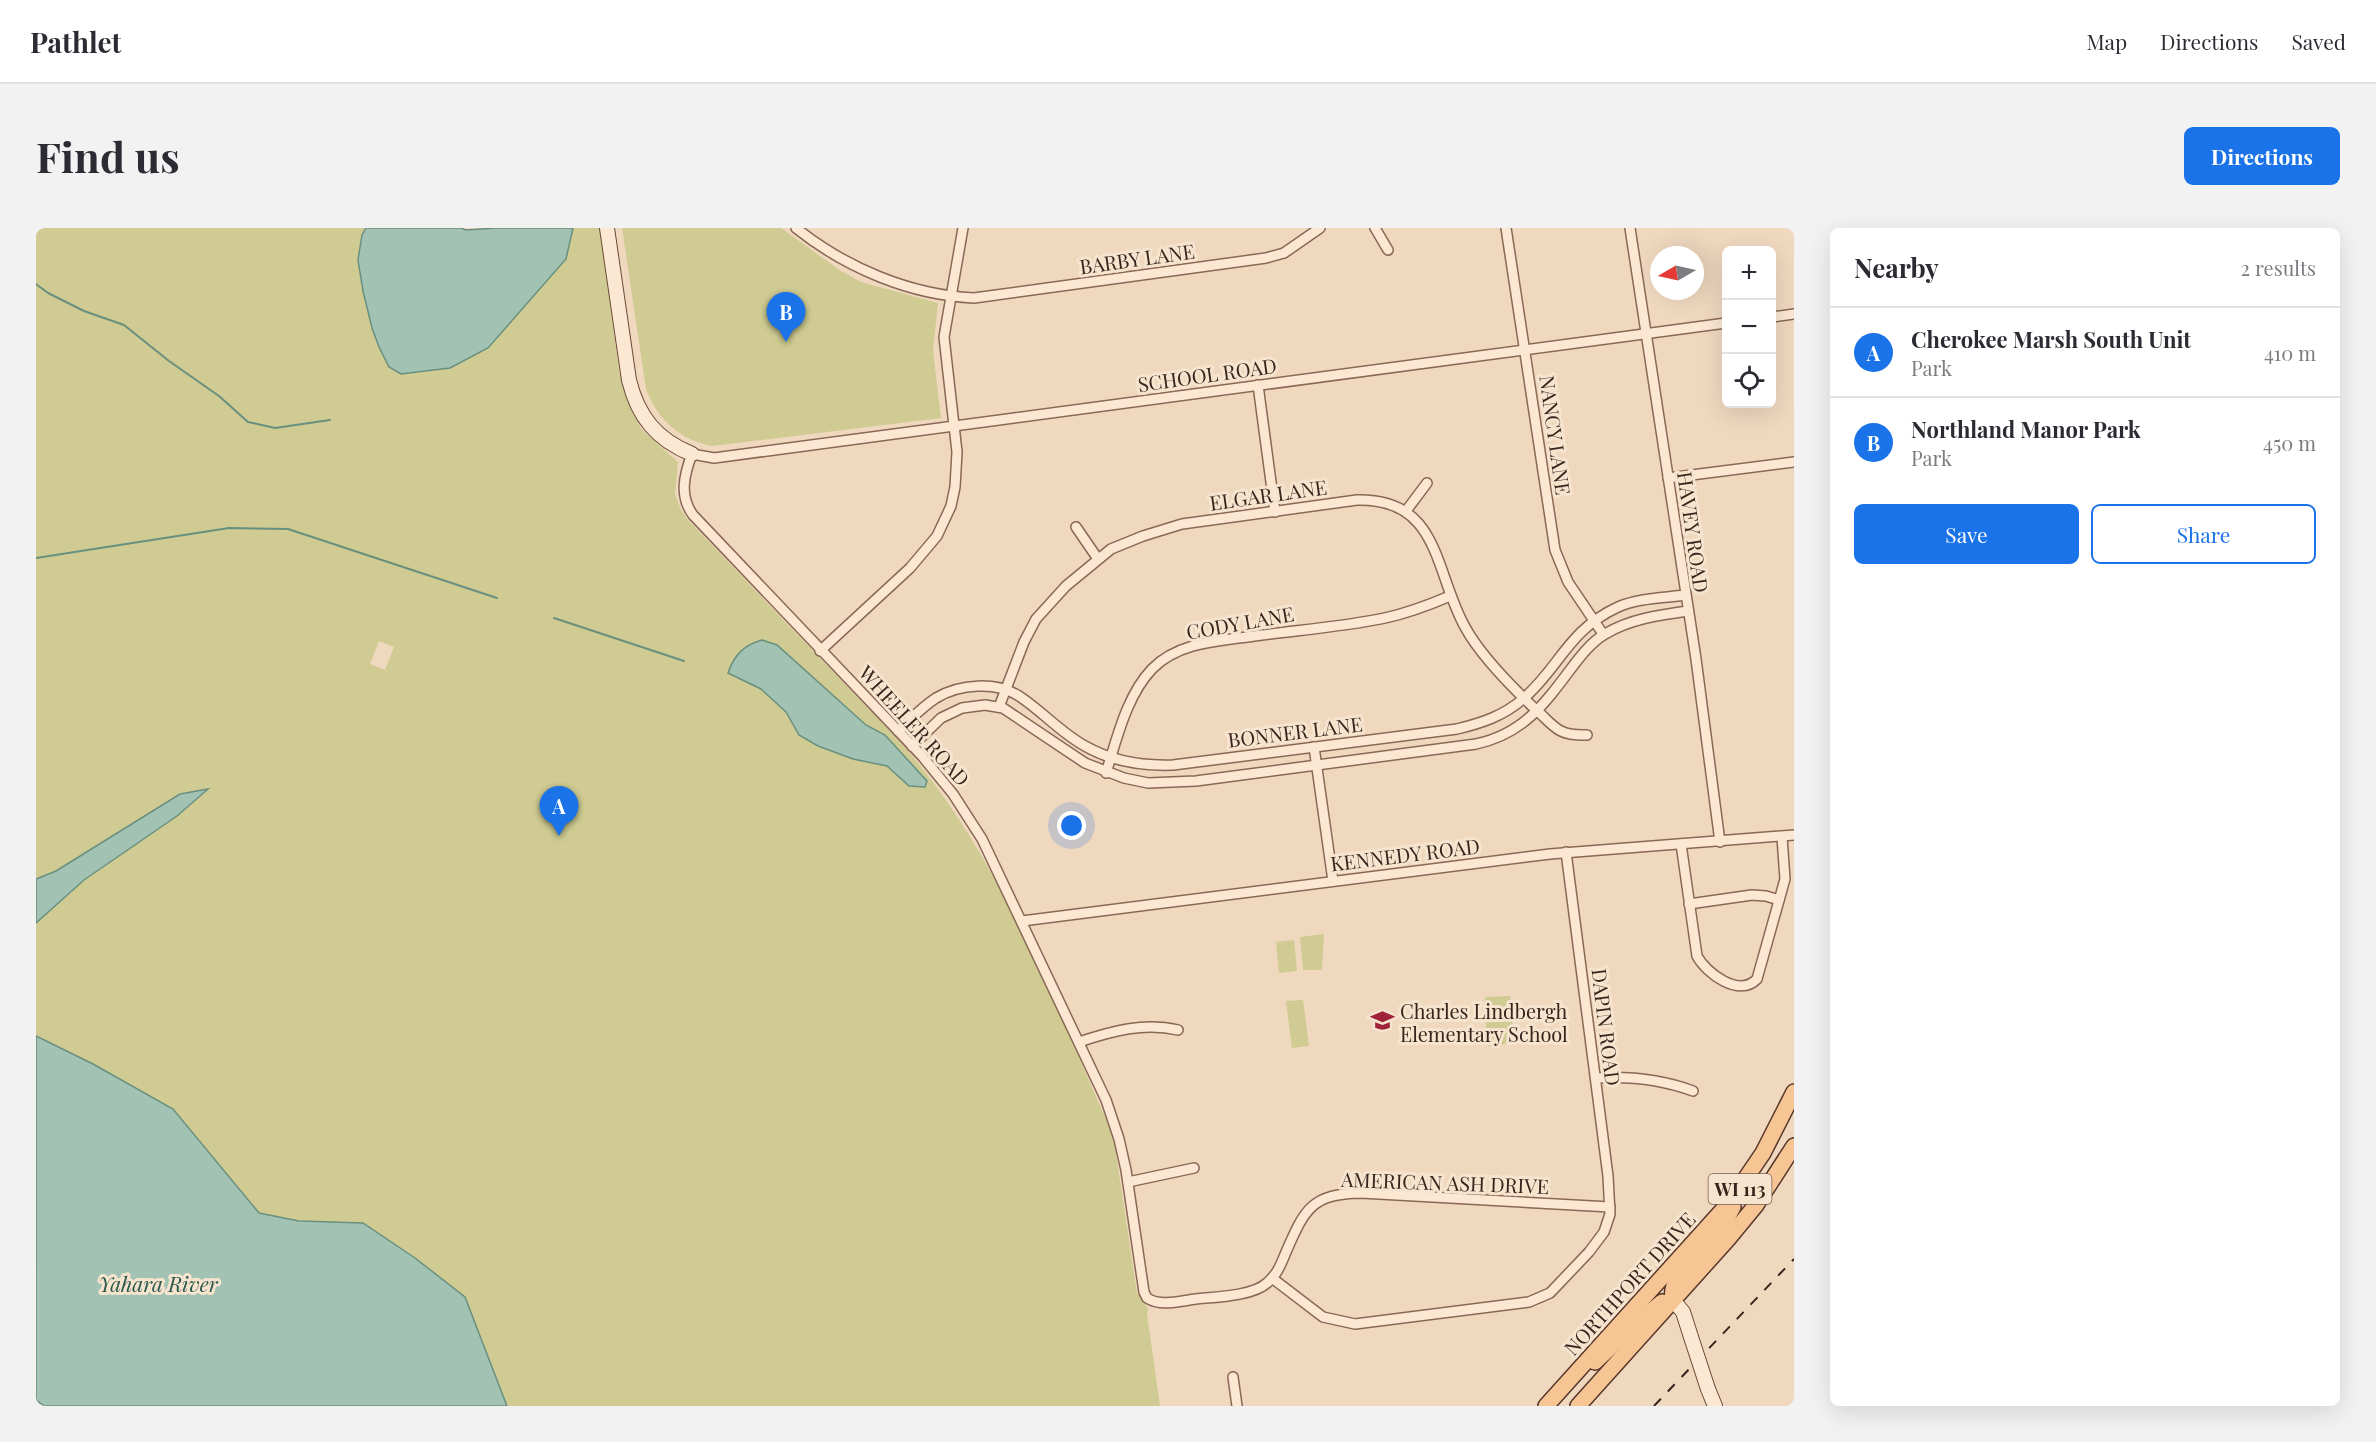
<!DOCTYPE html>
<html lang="en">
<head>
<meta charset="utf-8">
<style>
  body { margin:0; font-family:"Playfair Display",serif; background:#f2f2f3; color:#2b2b33 }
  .controls { position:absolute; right:18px; top:18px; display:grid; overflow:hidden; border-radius:9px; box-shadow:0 6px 24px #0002 }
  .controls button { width:54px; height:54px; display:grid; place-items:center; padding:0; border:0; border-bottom:2px solid #e1e1e2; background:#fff; color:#2b2b33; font:30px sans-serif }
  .compass { position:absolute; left:1614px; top:18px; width:54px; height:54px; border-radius:50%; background:#fff; box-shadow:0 6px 24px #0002; rotate:261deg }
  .you { position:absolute; left:1036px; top:598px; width:21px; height:21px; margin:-15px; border:4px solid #fff; border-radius:50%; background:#1a73e8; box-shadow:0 0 0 9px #1a73e833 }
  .badge { display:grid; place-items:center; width:39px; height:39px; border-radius:50%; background:#1a73e8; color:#fff; font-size:20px; font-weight:700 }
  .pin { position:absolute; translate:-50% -50px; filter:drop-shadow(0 2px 3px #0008) }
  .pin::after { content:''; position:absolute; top:32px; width:21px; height:18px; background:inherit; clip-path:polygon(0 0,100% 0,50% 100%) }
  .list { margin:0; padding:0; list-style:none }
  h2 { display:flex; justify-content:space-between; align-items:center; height:78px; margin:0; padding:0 24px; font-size:26px }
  h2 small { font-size:20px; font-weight:400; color:#7c7c81 }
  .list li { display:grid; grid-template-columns:39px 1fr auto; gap:18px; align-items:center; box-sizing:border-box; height:90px; padding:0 24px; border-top:2px solid #e1e1e2 }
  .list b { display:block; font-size:22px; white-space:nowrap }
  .list p { margin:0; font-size:20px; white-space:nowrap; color:#7c7c81 }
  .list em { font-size:20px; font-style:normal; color:#7c7c81 }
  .actions { display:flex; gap:12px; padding:18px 24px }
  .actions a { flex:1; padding:14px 0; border:2px solid #1a73e8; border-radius:9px; text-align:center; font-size:21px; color:#1a73e8 }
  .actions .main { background:#1a73e8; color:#fff }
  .icon { flex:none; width:33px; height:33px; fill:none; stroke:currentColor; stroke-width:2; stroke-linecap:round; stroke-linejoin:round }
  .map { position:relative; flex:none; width:1758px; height:1178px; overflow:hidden; border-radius:9px }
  header { display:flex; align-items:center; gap:36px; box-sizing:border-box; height:84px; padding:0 30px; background:#fff; border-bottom:2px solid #e1e1e2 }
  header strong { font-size:28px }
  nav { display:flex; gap:33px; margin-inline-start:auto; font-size:21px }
  .intro { display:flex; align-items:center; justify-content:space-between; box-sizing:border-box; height:144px; padding:0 36px }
  h1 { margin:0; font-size:42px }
  .button { padding:15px 27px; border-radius:9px; background:#1a73e8; color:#fff; font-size:21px; font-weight:700 }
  main { display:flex; gap:36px; padding:0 36px }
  aside { flex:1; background:#fff; border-radius:9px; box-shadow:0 6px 24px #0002 }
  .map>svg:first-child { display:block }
</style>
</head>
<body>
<header>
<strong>Pathlet</strong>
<nav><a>Map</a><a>Directions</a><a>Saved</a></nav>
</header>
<div class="intro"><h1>Find us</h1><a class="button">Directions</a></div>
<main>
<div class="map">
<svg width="1758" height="1178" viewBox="0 0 1758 1178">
  <rect width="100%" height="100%" fill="#f0d8bf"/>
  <g fill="#cfcb92" fill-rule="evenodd">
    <path d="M 0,0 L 330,0 L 326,7 L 327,63 L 336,100 L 343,119 L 493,72 L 529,31 L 537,0 L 564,0 L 583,142 L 590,170 L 605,201 L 642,234 L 639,266 L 645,282 L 652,292 L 869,519 C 963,629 1014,765 1072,896 L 1079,919 L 1101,1065 L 1112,1080 L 1111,1086 L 1124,1178 L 471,1178 L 429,1069 L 327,995 L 263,993 L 223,985 L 137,881 L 57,836 L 0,808 L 0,695 L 48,652 L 141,588 L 171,562 L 144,566 L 20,643 L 0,651 ZM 343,413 L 358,419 L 349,442 L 334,436 ZM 763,438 L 830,497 L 849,507 L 891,553 L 873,558 L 851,538 L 817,531 L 782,518 L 763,507 L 750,484 L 725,461 L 692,445 Z"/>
    <path d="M 586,0 L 745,0 L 805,43 L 825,54 L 902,75 L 897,123 L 905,190 L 676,218 C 644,212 621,191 610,161 Z"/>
    <polygon points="1288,706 1286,742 1267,742 1264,709"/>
    <polygon points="1258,712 1261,743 1243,745 1240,714"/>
    <polygon points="1474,768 1478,815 1453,818 1451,816 1449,769"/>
    <polygon points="1267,772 1273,818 1256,820 1250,773"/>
  </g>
  <g fill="#a2c2b3" stroke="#69907f" stroke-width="1.5">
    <polygon points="330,0 425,0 430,2 460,0 537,0 530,31 452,120 414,140 365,146 353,139 343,119 336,100 327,63 322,32 326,7"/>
    <path d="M 726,412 L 741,417 L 830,497 L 849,507 L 891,553 L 889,559 L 873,558 L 851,538 L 817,531 L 782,518 L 763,507 L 750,484 L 725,461 L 692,445 C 698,427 708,417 726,412 Z"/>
    <polygon points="172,561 141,588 48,652 0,695 0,651 20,643 144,566"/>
    <polygon points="0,808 57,836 137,881 223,985 263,993 327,995 379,1030 429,1069 471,1178 8,1178 0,1172"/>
  </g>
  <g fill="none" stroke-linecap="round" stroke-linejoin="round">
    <g stroke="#69907f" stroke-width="2">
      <polyline points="0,56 12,65 48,83 88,97 133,133 183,168 212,194 239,200 294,192"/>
      <polyline points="0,330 193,300 252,301 461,370"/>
      <polyline points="518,390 648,433"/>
    </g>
    <defs>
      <g id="street">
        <path d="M 760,0 C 810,40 874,67 938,70 L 1230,30 L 1248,25 L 1284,0"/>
        <polyline points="1339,0 1352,22"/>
        <polyline points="1470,0 1519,322 1532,354 1567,406"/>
        <polyline points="1594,0 1660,431 1684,614"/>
        <polyline points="1736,89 1758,86"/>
        <polyline points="1222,157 1239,284"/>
        <polyline points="1632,250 1758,234"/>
        <polyline points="1370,283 1391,255"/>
        <polyline points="1040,299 1062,331"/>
        <polyline points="784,423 874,340 901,308 915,278 919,259 921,224 908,109 927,0"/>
        <path d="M 963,479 L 988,414 L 1000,391 L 1030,358 L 1075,321 L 1107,308 L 1146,296 L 1321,272 C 1404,270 1398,343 1429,399 C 1443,425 1476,459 1497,479 C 1519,498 1520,508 1551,507"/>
        <path d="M 862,503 C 874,492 886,479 900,470 C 923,456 960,453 983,468 C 1006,483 1025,505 1049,518 C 1075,533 1108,538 1137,537 L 1421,501 C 1446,495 1467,488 1487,471 C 1524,439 1532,402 1582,379 C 1602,370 1627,370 1649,367"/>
        <path d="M 876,518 L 905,490 L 926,480 L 949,477 L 967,480 L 1049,535 L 1088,550 L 1112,555 L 1160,553 L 1440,516 C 1486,506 1507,478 1534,442 C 1543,430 1555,414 1569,406 C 1594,391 1623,387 1652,383"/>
        <polyline points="1278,519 1297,653"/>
        <path d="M 1070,545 C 1081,510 1091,467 1116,441 C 1142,414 1183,413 1218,408 C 1262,402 1306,399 1349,390 C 1372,385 1393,377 1414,368"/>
        <path d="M 1645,616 L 1661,728 C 1670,745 1703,770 1721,751 L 1749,651 L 1746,609"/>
        <polyline points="1653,676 1716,667 1730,668 1743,672"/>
        <polyline points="986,693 1514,626 1758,607"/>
        <path d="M 1043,814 C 1076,803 1108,794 1142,802"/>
        <path d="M 1560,850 C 1594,848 1625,851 1657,863"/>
        <polyline points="1092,954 1158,940"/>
        <path d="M 1574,979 L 1325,965 C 1275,966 1269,981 1250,1024 C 1245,1036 1241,1047 1231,1055 C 1217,1068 1179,1069 1160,1071 C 1144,1073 1125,1079 1111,1070 L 1108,1064 L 1090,942 L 1083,911 L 1070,872 L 946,611 L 917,566 L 886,528 L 657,287 C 643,268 648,247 656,226 L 678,230 L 1690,95"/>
        <polyline points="1236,1050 1287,1089 1319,1096 1493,1074 1514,1065 1553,1024 1568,1004 1574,986 1572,948 1530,624"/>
        <polyline points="1197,1149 1201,1178"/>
      </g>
      <g id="secondary">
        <path d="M 571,0 L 593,152 C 602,189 621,212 656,226"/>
        <polyline points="1637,1072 1647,1084 1655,1109"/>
        <polyline points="1672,1161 1679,1178"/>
      </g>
      <g id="primary">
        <path d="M 1637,1072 C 1632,1048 1662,1032 1675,1016 C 1684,1004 1690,992 1697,979"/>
        <polyline points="1559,1134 1598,1097 1626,1074"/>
        <polyline points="1510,1178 1693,975 1727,925 1758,864"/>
        <polyline points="1542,1178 1692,1011 1720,977 1758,918"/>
      </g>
    </defs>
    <use href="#street" stroke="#8a6856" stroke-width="12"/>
    <use href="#secondary" stroke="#6c4939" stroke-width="16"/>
    <use href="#primary" stroke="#57372b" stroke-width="18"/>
    <use href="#street" stroke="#fbe7d2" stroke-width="9"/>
    <use href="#secondary" stroke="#fbe7d2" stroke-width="14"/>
    <use href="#primary" stroke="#f7c593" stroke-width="15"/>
    <polyline stroke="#38241c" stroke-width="2" stroke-dasharray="10 10" stroke-linecap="butt" points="1618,1178 1758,1031"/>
    <defs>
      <polyline id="secondary-bridge" points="1655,1109 1672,1161"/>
    </defs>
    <use href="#secondary-bridge" stroke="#6c4939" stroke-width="16" stroke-linecap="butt"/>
    <use href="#secondary-bridge" stroke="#fbe7d2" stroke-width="14"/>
  </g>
  <defs>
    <symbol id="school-bare" viewBox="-9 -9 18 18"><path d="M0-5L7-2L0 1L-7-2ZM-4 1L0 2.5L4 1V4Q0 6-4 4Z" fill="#9d223a" stroke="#f7e4cf" stroke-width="2.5" paint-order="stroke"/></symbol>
  </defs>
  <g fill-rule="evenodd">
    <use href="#school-bare" x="1330" y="776" width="33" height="33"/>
  </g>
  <g text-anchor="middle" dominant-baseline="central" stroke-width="6" stroke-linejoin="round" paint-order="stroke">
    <rect fill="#f7e4cf" stroke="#715e52" stroke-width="1.5" x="1672.5" y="946" width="63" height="30" rx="4.5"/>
    <g font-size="18" font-weight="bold" fill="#38241c">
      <text x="1704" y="961">WI 113</text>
    </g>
    <g font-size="20" fill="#38241c" stroke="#f7e4cf">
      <text transform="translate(1101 30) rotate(-8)">BARBY LANE</text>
      <text transform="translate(1171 146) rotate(-8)">SCHOOL ROAD</text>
      <text transform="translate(1520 207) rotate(82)">NANCY LANE</text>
      <text transform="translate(1232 266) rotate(-8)">ELGAR LANE</text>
      <text transform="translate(1658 304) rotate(82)">HAVEY ROAD</text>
      <text transform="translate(1204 394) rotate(-10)">CODY LANE</text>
      <text transform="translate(879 497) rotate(48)">WHEELER ROAD</text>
      <text transform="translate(1259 503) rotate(-7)">BONNER LANE</text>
      <text transform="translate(1369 626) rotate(-7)">KENNEDY ROAD</text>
      <text transform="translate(1571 799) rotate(83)">DAPIN ROAD</text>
      <text transform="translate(1409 954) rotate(2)">AMERICAN ASH DRIVE</text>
      <text transform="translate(1593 1055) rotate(-48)">NORTHPORT DRIVE</text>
    </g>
    <g font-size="20" fill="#38241c" stroke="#f7e4cf" text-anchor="start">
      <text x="1364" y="782">Charles Lindbergh<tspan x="1364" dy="23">Elementary School</tspan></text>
    </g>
    <g font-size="21" font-style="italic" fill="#2a594d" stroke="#f7e4cf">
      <text x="122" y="1055">Yahara River</text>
    </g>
  </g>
</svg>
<div class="controls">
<button>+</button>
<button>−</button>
<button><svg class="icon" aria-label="locate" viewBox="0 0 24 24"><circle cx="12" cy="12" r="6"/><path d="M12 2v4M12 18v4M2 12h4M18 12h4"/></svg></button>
</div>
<svg class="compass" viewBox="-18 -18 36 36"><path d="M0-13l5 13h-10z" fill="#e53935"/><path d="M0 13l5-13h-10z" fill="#7c7c81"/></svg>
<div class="you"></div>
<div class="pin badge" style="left:523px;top:608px">A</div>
<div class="pin badge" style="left:750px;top:114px">B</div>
</div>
<aside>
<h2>Nearby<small>2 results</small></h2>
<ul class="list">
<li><span class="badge">A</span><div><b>Cherokee Marsh South Unit</b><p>Park</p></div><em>410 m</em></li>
<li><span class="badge">B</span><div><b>Northland Manor Park</b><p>Park</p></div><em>450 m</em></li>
</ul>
<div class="actions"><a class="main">Save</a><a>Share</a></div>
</aside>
</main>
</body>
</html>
